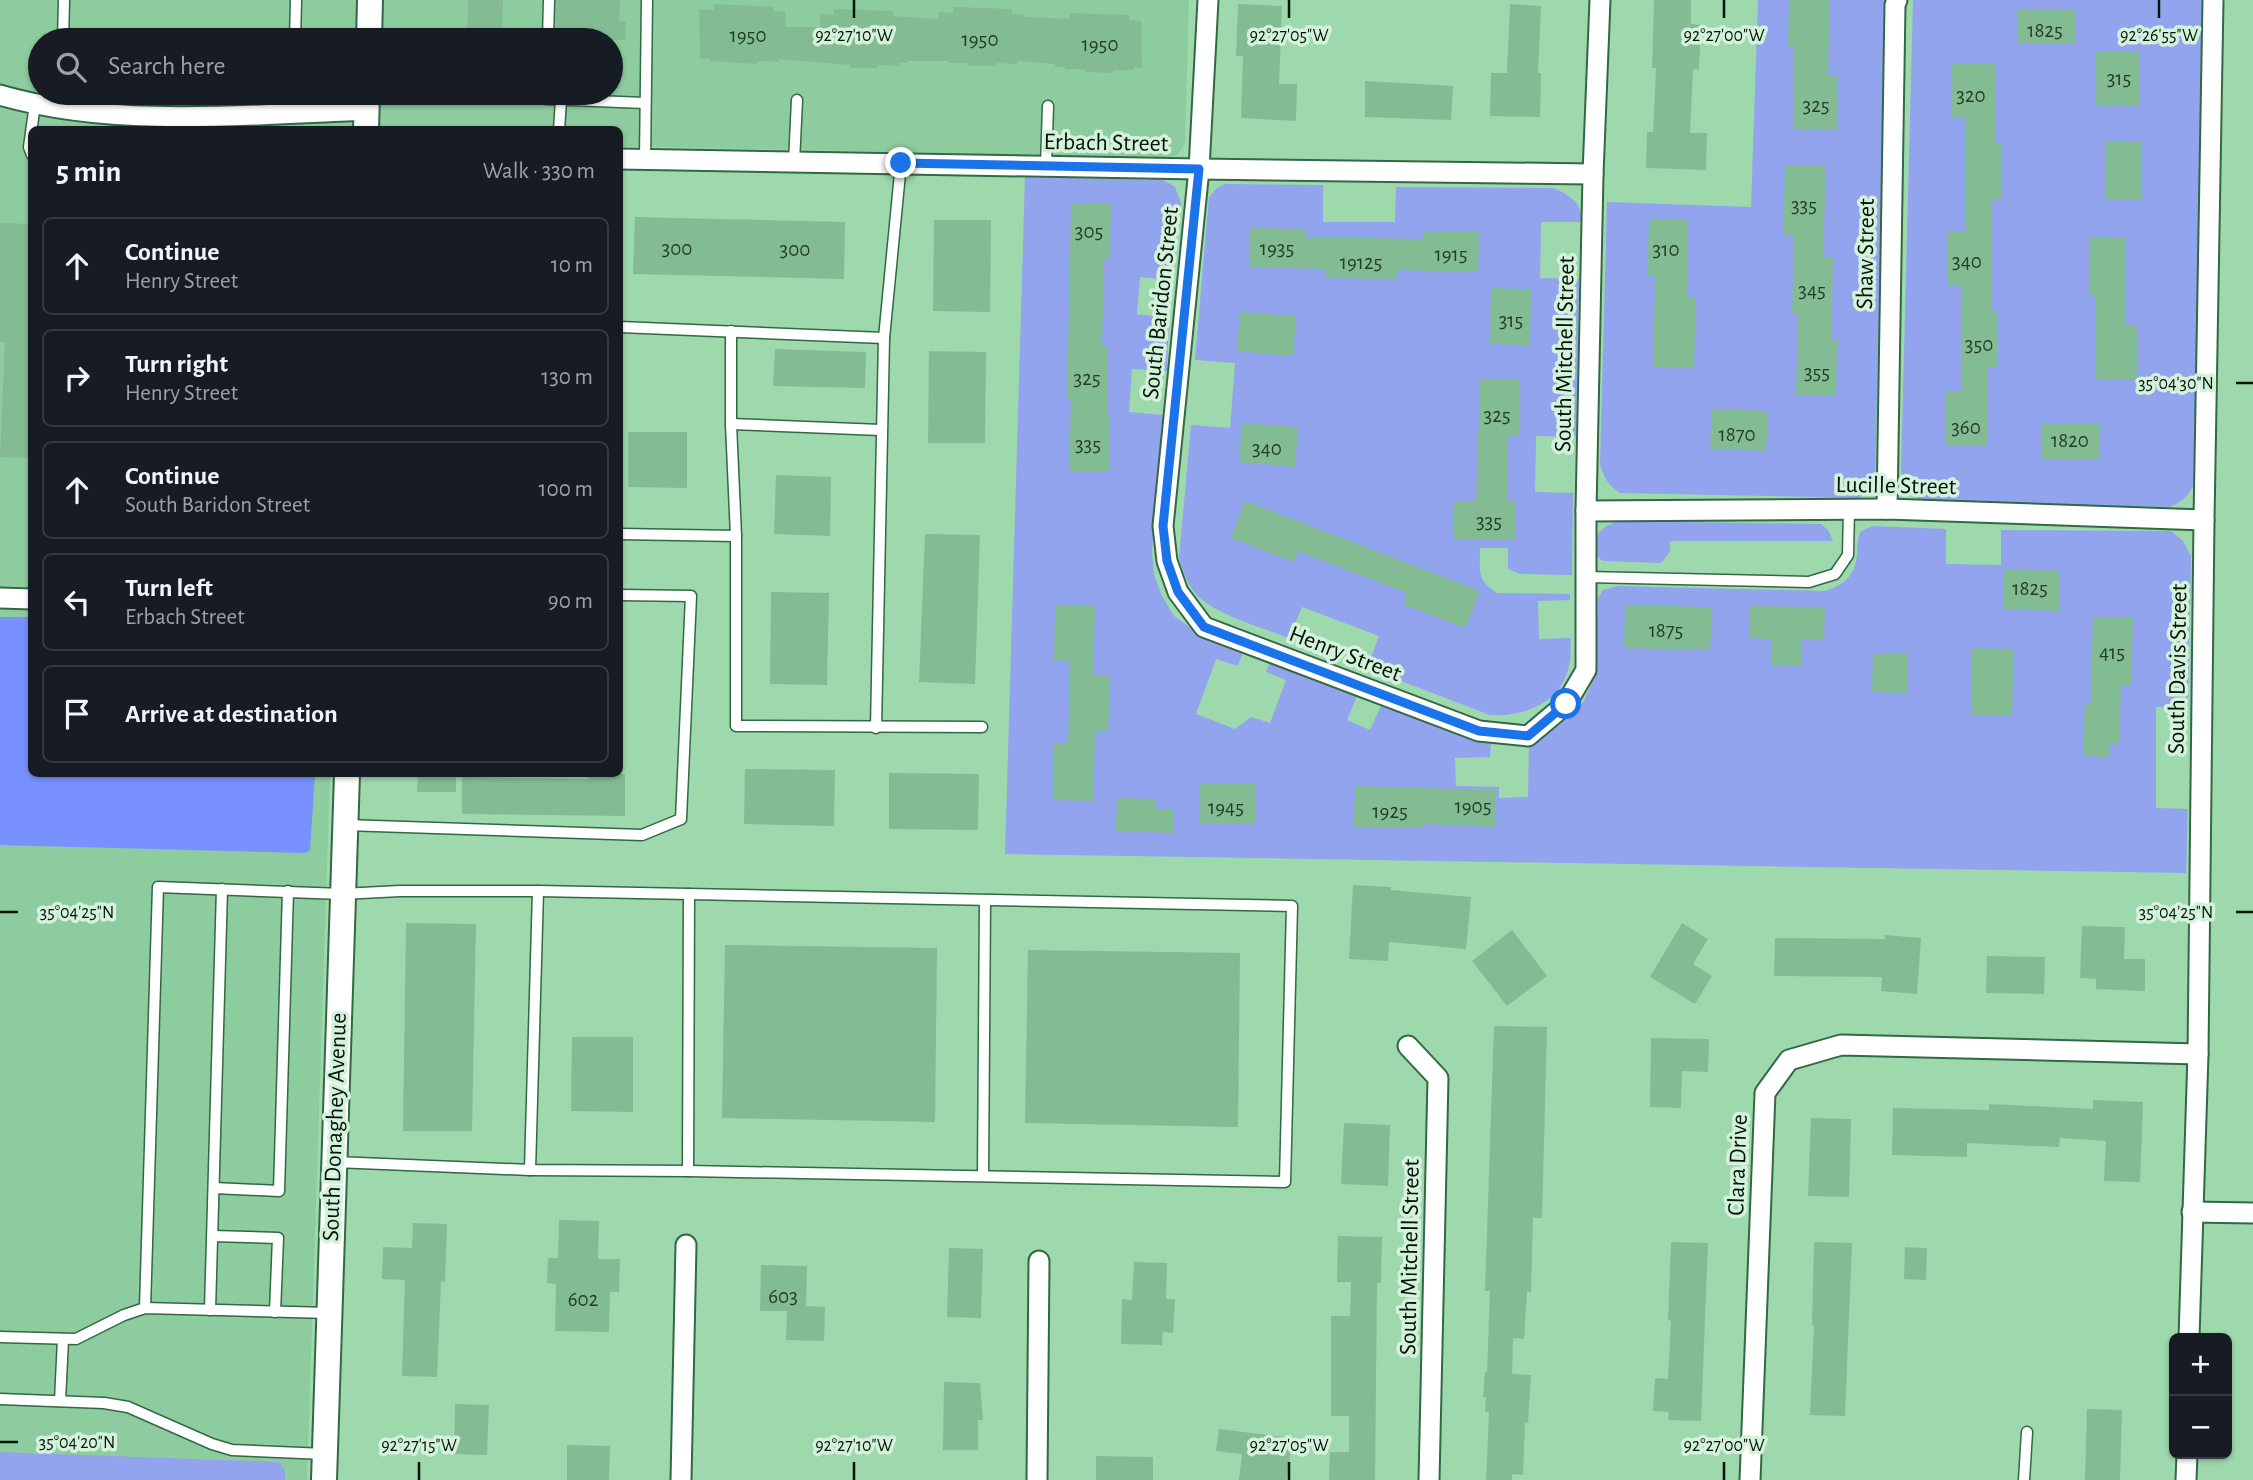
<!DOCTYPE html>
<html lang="en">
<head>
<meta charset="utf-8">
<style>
  body { margin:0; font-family:"Alegreya Sans",sans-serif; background:#242831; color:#f1f3f6 }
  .controls { position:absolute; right:21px; bottom:21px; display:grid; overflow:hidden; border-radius:10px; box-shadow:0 2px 5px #0004 }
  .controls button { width:63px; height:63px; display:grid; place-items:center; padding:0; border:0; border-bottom:2px solid #363941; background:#171b24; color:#f1f3f6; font:35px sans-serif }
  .stop { position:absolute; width:21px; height:21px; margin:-16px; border:5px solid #1a73e8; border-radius:50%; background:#fff }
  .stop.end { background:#1a73e8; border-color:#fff; box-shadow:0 2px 7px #0008 }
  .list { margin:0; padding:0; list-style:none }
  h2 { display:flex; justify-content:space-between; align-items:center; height:91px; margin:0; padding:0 28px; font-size:30px }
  h2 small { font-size:23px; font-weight:400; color:#9ea1a6 }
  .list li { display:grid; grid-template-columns:46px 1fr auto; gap:21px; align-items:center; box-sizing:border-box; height:98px; margin:0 14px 14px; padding:0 14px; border:2px solid #363941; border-radius:10px }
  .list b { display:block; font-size:26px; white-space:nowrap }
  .list p { margin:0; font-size:23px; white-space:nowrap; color:#9ea1a6 }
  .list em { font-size:23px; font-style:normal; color:#9ea1a6 }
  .icon { flex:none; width:38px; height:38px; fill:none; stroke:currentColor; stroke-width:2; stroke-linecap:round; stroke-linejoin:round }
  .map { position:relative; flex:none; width:2253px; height:1480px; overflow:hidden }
  .search { position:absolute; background:#171b24; box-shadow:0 2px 5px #0004; left:28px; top:28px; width:595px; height:77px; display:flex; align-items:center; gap:18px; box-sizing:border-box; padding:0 24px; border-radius:38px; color:#9ea1a6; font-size:26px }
  .panel { position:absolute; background:#171b24; box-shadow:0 2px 5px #0004; left:28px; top:126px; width:595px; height:651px; border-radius:10px }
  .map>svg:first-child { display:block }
</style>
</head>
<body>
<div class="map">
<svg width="2253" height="1480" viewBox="0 0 2253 1480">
  <rect width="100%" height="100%" fill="#9ed8ad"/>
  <path fill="#8dcc9e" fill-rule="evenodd" d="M 0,0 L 1189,0 L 1185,142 L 1178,155 L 1168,158 L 620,146 L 620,130 L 32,130 L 32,774 L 330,774 L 307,1480 L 0,1480 ZM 40,40 L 611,40 L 611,93 L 40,93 Z"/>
  <g fill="#91a4ed">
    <path d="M 1758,0 L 1886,0 L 1875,484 L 1869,492 L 1858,498 L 1620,493 C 1608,485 1604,478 1600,464 L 1607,202 L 1751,207 Z"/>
    <path d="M 1913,0 L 2205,0 L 2195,482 C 2190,495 2183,501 2170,507 L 1923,501 C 1908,494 1905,486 1901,471 Z"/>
    <path d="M 1025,177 L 1163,180 L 1175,187 L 1181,203 L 1172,280 L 1140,277 L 1137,314 L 1169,318 L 1167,371 L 1132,369 L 1129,412 L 1163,415 L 1152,552 L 1154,575 L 1162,596 L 1174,616 L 1196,632 L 1243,652 L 1238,666 L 1216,659 L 1196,714 L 1235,729 L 1251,717 L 1270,723 L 1286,680 L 1266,672 L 1270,662 L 1358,694 L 1347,720 L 1370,730 L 1382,704 L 1491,744 L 1490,757 L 1455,758 L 1456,786 L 1499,787 L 1499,798 L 1528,797 L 1529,743 L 1558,726 L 1584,701 L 1595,675 L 1598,598 L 1603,590 L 1617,586 L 1825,591 C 1844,585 1855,576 1857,555 C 1858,547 1857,540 1860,532 L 1872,526 L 1946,529 L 1946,564 L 2001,565 L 2001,530 L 2171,531 L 2183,541 L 2191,556 L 2188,706 L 2156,707 L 2156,808 L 2188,809 L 2186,873 L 1005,854 Z"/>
    <path d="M 1225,184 L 1323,185 L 1323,222 L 1395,222 L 1396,187 L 1553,188 C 1570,195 1582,203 1582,222 L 1541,222 L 1540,278 L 1579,279 L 1576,437 L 1536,436 L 1535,492 L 1573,493 L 1572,575 L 1520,574 L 1508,569 L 1508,548 L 1480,548 C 1480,570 1476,580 1497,593 L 1570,594 L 1570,600 L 1538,601 L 1539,639 L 1571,638 C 1570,645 1571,653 1570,661 C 1564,701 1527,717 1490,715 L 1367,668 L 1379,636 L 1302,607 L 1289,638 C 1263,628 1213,614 1195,593 C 1187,583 1183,570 1179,558 L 1191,425 L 1230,428 L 1235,363 L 1195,360 L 1209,197 L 1217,188 Z"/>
    <path d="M 1617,521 L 1821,524 L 1828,530 L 1833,541 L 1670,541 L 1670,552 L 1661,563 L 1603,561 L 1595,555 C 1595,534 1597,530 1617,521 Z"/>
    <polygon points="0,1452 279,1462 285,1471 285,1480 0,1480"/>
  </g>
  <polygon fill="#7991ff" points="0,617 31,617 32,774 315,774 310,850 306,853 0,845"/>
  <g fill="#83bc92">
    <polygon points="468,0 503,0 502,40 467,40"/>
    <polygon points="556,0 620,0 619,21 626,22 625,40 555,40"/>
    <polygon points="1654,0 1691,0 1691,24 1701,25 1699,70 1693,69 1690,133 1707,133 1706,170 1646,168 1647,132 1653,132 1656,68 1652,68"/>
    <polygon points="1789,0 1830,0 1828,76 1837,76 1837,130 1793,130 1793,46 1788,46"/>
    <polygon points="714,4 773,7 773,11 785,12 786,27 820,27 820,14 834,15 834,9 893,11 893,16 938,19 939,12 953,13 953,7 1012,9 1012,14 1024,15 1024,17 1069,19 1069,13 1129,15 1129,20 1141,21 1142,68 1134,67 1134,70 1113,70 1113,73 1085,72 1085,69 1065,69 1065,67 1055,67 1055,64 1017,61 1017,64 996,63 996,66 968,66 968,63 949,63 948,61 907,61 907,63 899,63 899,66 878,65 878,68 850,68 850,65 779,59 779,62 757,61 757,64 710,61 710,59 700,59 699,10 714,10"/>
    <polygon points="1238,4 1282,6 1279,84 1297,84 1296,121 1241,118 1243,56 1236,56"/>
    <polygon points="1510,4 1541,6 1538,73 1541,73 1540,117 1490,116 1491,73 1507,73"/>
    <rect x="2017" y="9" width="59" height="35"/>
    <rect x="2096" y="51" width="44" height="55"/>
    <polygon points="1951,63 1995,63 1995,143 2001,143 2001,200 1991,200 1991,311 1997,311 1997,368 1988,368 1988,446 1945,445 1945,391 1961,391 1961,286 1947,286 1947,231 1965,231 1965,117 1951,117"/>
    <polygon points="1365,81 1453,86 1451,120 1365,117"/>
    <rect x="2106" y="142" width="35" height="57"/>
    <polygon points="1785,165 1826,166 1823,258 1833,258 1831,340 1837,340 1836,396 1796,395 1798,314 1792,313 1794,236 1783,236"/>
    <polygon points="1071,203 1111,204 1110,260 1104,260 1102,345 1108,345 1107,416 1110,416 1109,472 1069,472 1071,400 1067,400"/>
    <polygon points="635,217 845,222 844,279 633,274"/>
    <polygon points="1649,219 1688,220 1687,297 1696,297 1694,368 1653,367 1655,275 1647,275"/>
    <polygon points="934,220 991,220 990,312 933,311"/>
    <polygon points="0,223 32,224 32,458 0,457 5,342 0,342"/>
    <polygon points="1250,228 1306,229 1306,237 1423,239 1423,231 1479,232 1478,272 1397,270 1396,279 1325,278 1326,269 1249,267"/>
    <polygon points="2090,238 2125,238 2125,326 2138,326 2138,380 2095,380 2095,296 2090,296"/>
    <polygon points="1491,288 1531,289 1530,345 1490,344"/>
    <polygon points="1240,312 1296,316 1293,356 1237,351"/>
    <polygon points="775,349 866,352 865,388 773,386"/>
    <polygon points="929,351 986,352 985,443 928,443"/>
    <polygon points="1480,379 1520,380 1519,436 1508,436 1507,502 1515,502 1515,540 1453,540 1453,501 1476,501"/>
    <polygon points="1712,409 1768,411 1766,451 1710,449"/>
    <polygon points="1242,423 1298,427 1295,467 1239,462"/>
    <rect x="2042" y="424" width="58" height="35"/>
    <polygon points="628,432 687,432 687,488 628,487"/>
    <polygon points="776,475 831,477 830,536 774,534"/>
    <polygon points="1245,501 1480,591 1465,628 1403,604 1407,593 1298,551 1294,562 1231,538"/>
    <polygon points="925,534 980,535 975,684 919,682"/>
    <polygon points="2004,569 2060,571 2059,611 2003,609"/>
    <polygon points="771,592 829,593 827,685 770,684"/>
    <polygon points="1055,605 1095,605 1093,675 1110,676 1108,731 1095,731 1093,801 1053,800 1054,744 1068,744 1070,661 1054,660"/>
    <polygon points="1625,605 1712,607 1710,650 1624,648"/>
    <polygon points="1749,606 1825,607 1824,639 1802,639 1802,666 1771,665 1771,639 1749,638"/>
    <polygon points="2093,617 2133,618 2131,686 2121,686 2119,744 2109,743 2109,757 2083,756 2085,703 2091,703"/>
    <polygon points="1972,648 2014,649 2012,715 1971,715"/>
    <polygon points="1873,654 1908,654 1907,693 1872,692"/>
    <polygon points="745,769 835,770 834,826 744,824"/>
    <polygon points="889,773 979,774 978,830 889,829"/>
    <polygon points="418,774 456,774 456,792 417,792"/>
    <polygon points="588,774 625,774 625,816 462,814 462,777 588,779"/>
    <polygon points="1200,784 1256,784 1256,824 1199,824"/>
    <polygon points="1355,786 1496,790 1495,827 1423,824 1422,828 1354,828"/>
    <polygon points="1117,798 1156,799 1155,810 1174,810 1173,833 1116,831"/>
    <polygon points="1353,885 1391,887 1391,890 1471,897 1466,949 1389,942 1388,961 1349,959"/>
    <polygon points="406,923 476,924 472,1131 403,1131"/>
    <polygon points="1682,923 1708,939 1693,964 1712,976 1695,1004 1650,977"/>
    <polygon points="2082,926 2125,927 2124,959 2145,959 2145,991 2096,989 2096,979 2080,978"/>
    <polygon points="1512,930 1547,976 1507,1006 1472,961"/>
    <polygon points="1885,935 1921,938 1917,994 1881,991 1882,977 1774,976 1775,938 1885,939"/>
    <polygon points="725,945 937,948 935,1122 722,1118"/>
    <polygon points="1028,950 1240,953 1238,1127 1025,1123"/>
    <polygon points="1987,956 2045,957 2044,994 1986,993"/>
    <polygon points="1494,1026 1547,1027 1542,1218 1533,1218 1531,1292 1527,1292 1524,1339 1513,1338 1512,1374 1531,1375 1528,1423 1525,1422 1523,1475 1512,1474 1512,1480 1486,1480 1489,1412 1485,1412 1486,1397 1483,1397 1485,1372 1487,1372 1490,1291 1485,1291"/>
    <polygon points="572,1037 633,1037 633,1112 571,1111"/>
    <polygon points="1651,1038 1709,1039 1708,1072 1682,1071 1681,1108 1650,1107"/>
    <polygon points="2093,1100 2143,1102 2140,1182 2104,1181 2106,1141 2060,1138 2059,1147 1967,1143 1967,1157 1892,1155 1893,1108 1989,1110 1989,1104 2093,1109"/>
    <polygon points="1811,1118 1851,1119 1849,1197 1808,1196"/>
    <polygon points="1344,1123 1390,1125 1388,1186 1341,1184"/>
    <polygon points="559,1220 599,1221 598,1259 620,1259 619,1292 610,1292 609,1332 555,1331 556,1284 547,1283 548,1258 558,1258"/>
    <polygon points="413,1223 447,1224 445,1282 441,1281 437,1377 402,1376 405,1280 382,1279 383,1247 412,1248"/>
    <polygon points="1338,1236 1382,1237 1381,1283 1377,1283 1375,1480 1329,1480 1330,1452 1349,1452 1349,1416 1331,1416 1331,1316 1350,1316 1351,1282 1337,1282"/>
    <polygon points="1671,1242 1708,1243 1701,1421 1668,1420 1669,1412 1653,1411 1655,1378 1668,1379 1671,1321 1668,1320"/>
    <polygon points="1814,1242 1852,1243 1845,1416 1810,1415 1814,1325 1812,1325"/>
    <polygon points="1905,1247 1927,1248 1926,1280 1904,1279"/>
    <polygon points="949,1248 983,1249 981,1318 947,1317"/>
    <polygon points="1134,1262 1167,1263 1166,1299 1175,1299 1173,1333 1163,1332 1162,1345 1121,1344 1122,1299 1132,1300"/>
    <polygon points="761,1265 807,1266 806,1306 825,1307 824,1341 786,1340 787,1311 760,1311"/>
    <polygon points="944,1382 980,1383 983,1420 978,1420 978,1450 943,1450"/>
    <polygon points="455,1404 489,1405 487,1455 454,1454"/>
    <polygon points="2087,1409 2122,1410 2120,1480 2085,1480"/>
    <polygon points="1219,1429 1292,1438 1287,1480 1239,1480 1242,1454 1216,1451"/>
    <polygon points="567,1445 610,1446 609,1480 567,1480"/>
    <polygon points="1096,1456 1153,1457 1153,1480 1096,1480"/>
  </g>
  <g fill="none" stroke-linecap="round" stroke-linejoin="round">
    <defs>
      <g id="service">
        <polyline points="63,40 64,0"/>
        <polyline points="295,40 296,0"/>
        <polyline points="548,40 549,0"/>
        <polyline points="546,93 546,99 645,103"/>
        <polyline points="56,107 58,93"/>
        <polyline points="559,130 561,100"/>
        <polyline points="32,155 29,147 35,104"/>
        <polyline points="645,160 647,0"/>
        <polyline points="794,162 797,100"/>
        <polyline points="1046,166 1048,106"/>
        <polyline points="620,327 884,338"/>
        <polyline points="731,331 731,424 736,536 736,726 982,727"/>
        <polyline points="731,424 881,430"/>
        <polyline points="620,534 736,536"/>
        <polyline points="1586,577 1809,582 1835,574 1848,555 1849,509"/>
        <polyline points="876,728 884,338 901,163"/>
        <polyline points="345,825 642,835 681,819 691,596 620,595"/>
        <polyline points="530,1170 538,891"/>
        <polyline points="688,1171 689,894"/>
        <polyline points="983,1176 985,901"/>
        <polyline points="214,1188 279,1191 288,891"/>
        <polyline points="213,1236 278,1238 275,1312"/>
        <polyline points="145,1308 158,887 342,894 400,891 538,891 1292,906 1285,1182 688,1171 530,1170 335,1162"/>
        <polyline points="210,1310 222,889"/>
        <polyline points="0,1337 76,1339 124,1315 145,1308 329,1313"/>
        <polyline points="0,1399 104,1403 128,1407 212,1444 232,1450 325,1454"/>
        <polyline points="60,1401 63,1339"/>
        <polyline points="2024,1480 2027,1432"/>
      </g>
      <g id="minor">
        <polyline points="1208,0 1199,169 1163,526 1167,561 1178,592 1204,627 1479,731 1528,736 1566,704 1586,670 1586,511 1593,174 1600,0"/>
        <path d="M 0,95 C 113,128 249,115 367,110"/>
        <polyline points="620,159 1199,169 1593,174"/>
        <polyline points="1887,509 1895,5 1897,0"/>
        <polyline points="1586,511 1887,509 2204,520"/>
        <polyline points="0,598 32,599"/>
        <polyline points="1408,1046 1438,1078 1429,1480"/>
        <polyline points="2192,1212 2253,1213"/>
        <polyline points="2189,1338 2198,1054 2204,520 2213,0"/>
        <polyline points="681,1480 686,1245"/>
        <polyline points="1037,1480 1039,1261"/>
        <polyline points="1750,1480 1765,1093 1789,1060 1841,1045 2198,1054"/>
        <polyline points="2186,1480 2187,1454"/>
      </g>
      <g id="tertiary">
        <polyline points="369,40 370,0"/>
        <polyline points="366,130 367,93"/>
        <polyline points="324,1480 347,774"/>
      </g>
    </defs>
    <use href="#service" stroke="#326843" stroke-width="13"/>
    <use href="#minor" stroke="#326843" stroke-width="23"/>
    <use href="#tertiary" stroke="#326843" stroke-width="28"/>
    <use href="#service" stroke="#fff" stroke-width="10"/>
    <use href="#minor" stroke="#fff" stroke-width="19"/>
    <use href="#tertiary" stroke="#fff" stroke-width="24"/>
  </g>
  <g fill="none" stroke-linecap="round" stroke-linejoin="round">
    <polyline stroke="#1a73e8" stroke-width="9" points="901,163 1199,169 1163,526 1167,561 1178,592 1204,627 1479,731 1528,736 1566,704"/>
  </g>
  <path fill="none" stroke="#011406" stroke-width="2.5" d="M 854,0 L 854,18M 1289,0 L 1289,18M 1724,0 L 1724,18M 2159,0 L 2159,18M 2236,383 L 2253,383M 0,912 L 18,912M 2236,912 L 2253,912M 0,1442 L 18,1442M 419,1462 L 419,1480M 854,1462 L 854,1480M 1289,1462 L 1289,1480M 1724,1462 L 1724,1480"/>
  <g text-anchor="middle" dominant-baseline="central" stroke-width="7" stroke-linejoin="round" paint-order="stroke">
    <g font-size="21" fill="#223e29">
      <text x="2045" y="30">1825</text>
      <text x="748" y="35">1950</text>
      <text x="980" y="39">1950</text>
      <text x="1100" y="44">1950</text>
      <text x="2119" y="78">315</text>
      <text x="1971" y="95">320</text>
      <text x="1816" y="105">325</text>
      <text x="1804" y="205">335</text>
      <text x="1089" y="231">305</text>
      <text x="677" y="248">300</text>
      <text x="1277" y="248">1935</text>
      <text x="795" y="249">300</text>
      <text x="1666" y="249">310</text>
      <text x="1451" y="254">1915</text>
      <text x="1967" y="261">340</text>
      <text x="1361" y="262">19125</text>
      <text x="1812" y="290">345</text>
      <text x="1511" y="320">315</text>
      <text x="1979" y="344">350</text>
      <text x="1817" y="372">355</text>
      <text x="1087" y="378">325</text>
      <text x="1497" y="415">325</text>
      <text x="1966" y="427">360</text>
      <text x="1737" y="434">1870</text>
      <text x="2070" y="440">1820</text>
      <text x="1088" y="444">335</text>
      <text x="1267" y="448">340</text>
      <text x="1489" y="521">335</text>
      <text x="2030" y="588">1825</text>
      <text x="1666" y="630">1875</text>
      <text x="2112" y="652">415</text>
      <text x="1473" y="806">1905</text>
      <text x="1226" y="807">1945</text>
      <text x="1390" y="811">1925</text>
      <text x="783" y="1296">603</text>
      <text x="583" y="1299">602</text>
    </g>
    <g font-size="24" fill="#011406" stroke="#d4f1db">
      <text transform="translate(1106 143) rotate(1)">Erbach Street</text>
      <text transform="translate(1866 254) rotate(-89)">Shaw Street</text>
      <text transform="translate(1161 303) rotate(-84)">South Baridon Street</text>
      <text transform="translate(1565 354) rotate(-89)">South Mitchell Street</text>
      <text transform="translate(1896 486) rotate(1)">Lucille Street</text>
      <text transform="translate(1345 654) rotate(21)">Henry Street</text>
      <text transform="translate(2178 669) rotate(-89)">South Davis Street</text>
      <text transform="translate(335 1127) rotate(-88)">South Donaghey Avenue</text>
      <text transform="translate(1738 1165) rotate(-88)">Clara Drive</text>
      <text transform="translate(1410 1257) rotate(-89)">South Mitchell Street</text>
    </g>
  </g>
  <g font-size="18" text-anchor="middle" fill="#011406" stroke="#d4f1db" stroke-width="7" stroke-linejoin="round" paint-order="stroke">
    <text x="854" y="41">92°27'10"W</text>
    <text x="1289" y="41">92°27'05"W</text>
    <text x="1724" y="41">92°27'00"W</text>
    <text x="2159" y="41">92°26'55"W</text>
    <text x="2176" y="389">35°04'30"N</text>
    <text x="77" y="918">35°04'25"N</text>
    <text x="2176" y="918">35°04'25"N</text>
    <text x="77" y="1448">35°04'20"N</text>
    <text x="419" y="1451">92°27'15"W</text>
    <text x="854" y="1451">92°27'10"W</text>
    <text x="1289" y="1451">92°27'05"W</text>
    <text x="1724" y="1451">92°27'00"W</text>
  </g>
</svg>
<div class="controls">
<button>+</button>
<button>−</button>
</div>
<div class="stop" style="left:1566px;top:704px"></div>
<div class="stop end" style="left:901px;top:163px"></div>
<div class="search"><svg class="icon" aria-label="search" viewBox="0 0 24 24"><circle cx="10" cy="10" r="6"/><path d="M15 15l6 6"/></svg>Search here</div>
<section class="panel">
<h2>5 min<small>Walk · 330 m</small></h2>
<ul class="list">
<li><svg class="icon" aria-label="ahead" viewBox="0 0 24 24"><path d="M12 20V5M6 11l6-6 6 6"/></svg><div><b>Continue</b><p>Henry Street</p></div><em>10 m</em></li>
<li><svg class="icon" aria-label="right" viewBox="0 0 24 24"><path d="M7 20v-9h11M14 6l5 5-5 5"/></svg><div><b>Turn right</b><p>Henry Street</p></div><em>130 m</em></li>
<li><svg class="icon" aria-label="ahead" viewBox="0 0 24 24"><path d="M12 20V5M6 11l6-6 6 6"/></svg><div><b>Continue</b><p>South Baridon Street</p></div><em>100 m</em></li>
<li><svg class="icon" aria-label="left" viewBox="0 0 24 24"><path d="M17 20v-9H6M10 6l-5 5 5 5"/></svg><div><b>Turn left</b><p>Erbach Street</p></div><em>90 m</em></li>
<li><svg class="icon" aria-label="arrive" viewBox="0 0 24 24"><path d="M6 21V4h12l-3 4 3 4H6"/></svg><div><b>Arrive at destination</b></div></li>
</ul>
</section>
</div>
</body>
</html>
